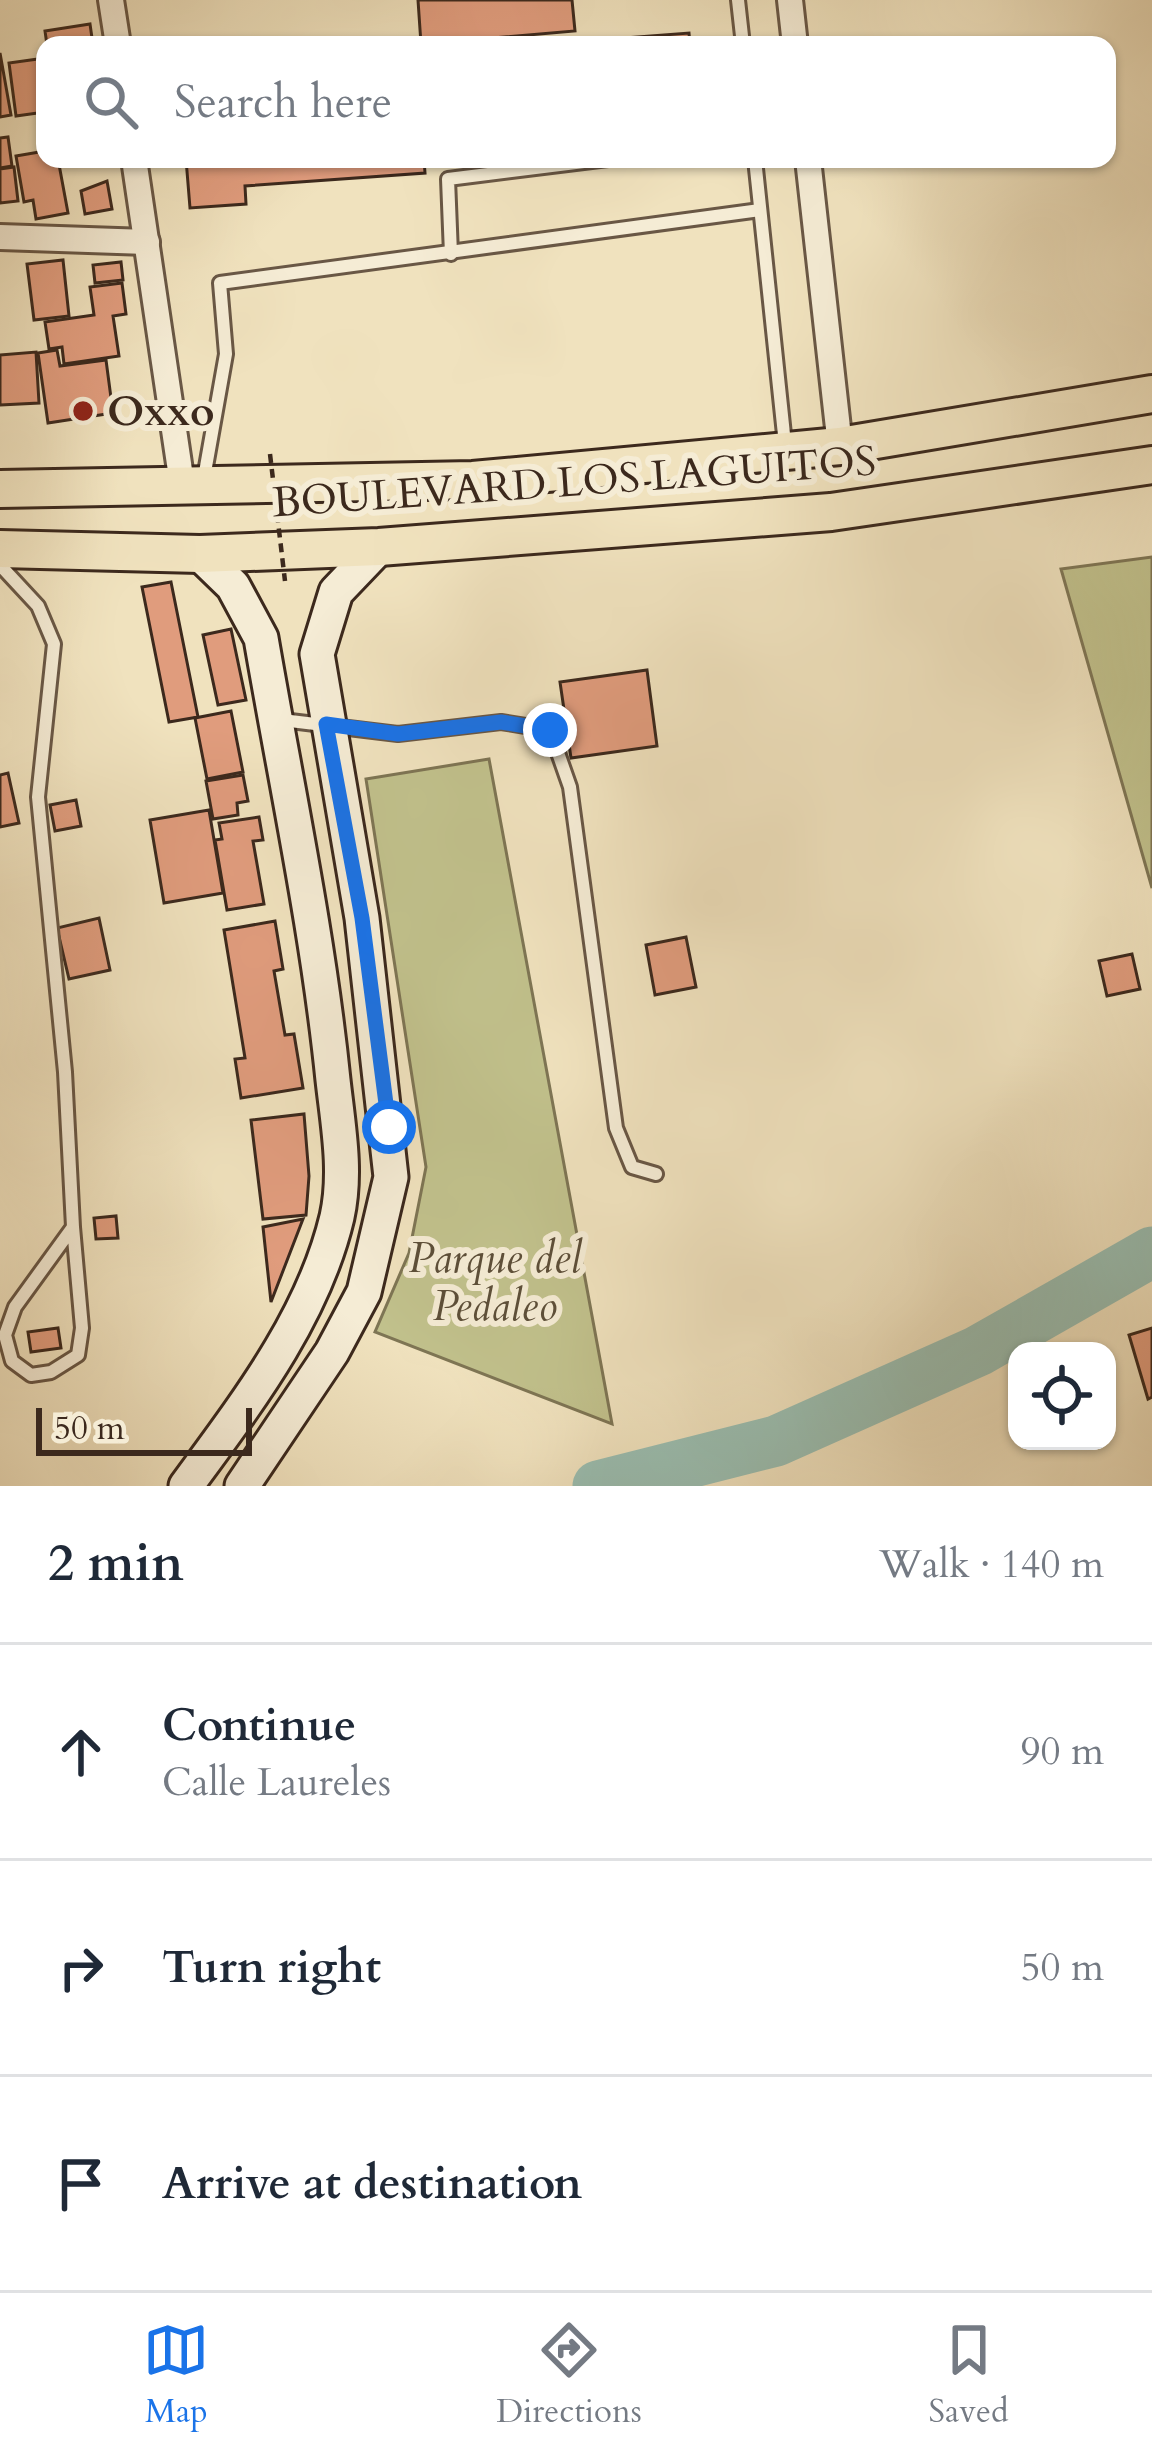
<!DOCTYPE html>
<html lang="en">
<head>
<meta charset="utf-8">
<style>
  body { margin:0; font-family:Cardo,serif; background:#f6f6f7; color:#1f2937 }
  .controls { position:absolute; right:36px; bottom:36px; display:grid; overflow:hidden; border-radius:24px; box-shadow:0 3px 9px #0004 }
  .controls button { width:108px; height:108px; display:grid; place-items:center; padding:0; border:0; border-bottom:3px solid #e0e1e3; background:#fff; color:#1f2937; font:60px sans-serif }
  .scale { position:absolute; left:36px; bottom:30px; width:216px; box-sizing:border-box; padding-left:12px; border:6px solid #3c291d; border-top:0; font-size:33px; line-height:42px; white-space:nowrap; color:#3c291d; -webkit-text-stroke:9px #f5ecd5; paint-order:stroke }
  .stop { position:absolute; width:36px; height:36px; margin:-27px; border:9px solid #1a73e8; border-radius:50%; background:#fff }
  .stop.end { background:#1a73e8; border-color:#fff; box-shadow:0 3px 12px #0008 }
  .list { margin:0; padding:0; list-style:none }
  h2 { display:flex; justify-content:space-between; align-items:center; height:156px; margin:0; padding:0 48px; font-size:51px }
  h2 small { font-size:39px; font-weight:400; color:#747a83 }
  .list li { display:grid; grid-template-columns:78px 1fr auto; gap:36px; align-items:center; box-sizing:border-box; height:216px; padding:0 48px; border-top:3px solid #e0e1e3 }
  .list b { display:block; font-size:45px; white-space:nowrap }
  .list p { margin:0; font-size:39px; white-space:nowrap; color:#747a83 }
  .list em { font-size:39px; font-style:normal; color:#747a83 }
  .icon { flex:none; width:66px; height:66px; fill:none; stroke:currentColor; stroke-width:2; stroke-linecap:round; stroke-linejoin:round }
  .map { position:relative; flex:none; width:1152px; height:1486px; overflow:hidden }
  .search { position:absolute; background:#fff; box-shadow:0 3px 9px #0004; left:36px; right:36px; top:36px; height:132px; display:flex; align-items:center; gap:30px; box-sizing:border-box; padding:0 42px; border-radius:24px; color:#747a83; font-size:45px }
  .sheet { height:804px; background:#fff }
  nav { display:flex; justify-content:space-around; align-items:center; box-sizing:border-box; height:168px; border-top:3px solid #e0e1e3; background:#fff; font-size:33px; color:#747a83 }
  nav a { display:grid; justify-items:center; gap:6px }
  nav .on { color:#1a73e8 }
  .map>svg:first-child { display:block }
</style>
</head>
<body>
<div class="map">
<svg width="1152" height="1486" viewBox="0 0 1152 1486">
  <rect width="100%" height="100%" fill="#f0e2be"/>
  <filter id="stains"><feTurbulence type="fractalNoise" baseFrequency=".00167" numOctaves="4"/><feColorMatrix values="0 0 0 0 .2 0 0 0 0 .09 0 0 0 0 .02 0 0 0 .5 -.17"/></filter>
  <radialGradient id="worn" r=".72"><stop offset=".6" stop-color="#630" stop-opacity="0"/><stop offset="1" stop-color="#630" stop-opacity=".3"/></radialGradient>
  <g fill="#c1c18c" stroke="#7e7554" stroke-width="3">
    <polygon points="1152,557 1152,888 1061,569"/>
    <polygon points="489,759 612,1424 375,1332 409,1253 426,1167 366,779"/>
  </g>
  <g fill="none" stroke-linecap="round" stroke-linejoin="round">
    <polyline stroke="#9abeb1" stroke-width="51" points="598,1486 776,1441 978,1351 1152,1252"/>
  </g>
  <g fill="#e09c7d" stroke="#3c291d" stroke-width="3">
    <polygon points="418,0 572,0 575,31 421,44"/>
    <polygon points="90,24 93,45 47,45 45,31"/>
    <polygon points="689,33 690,45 586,45 586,41"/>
    <polygon points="0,53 11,115 0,117"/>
    <polygon points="45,58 45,112 16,116 9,63"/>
    <polygon points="8,137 12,166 0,168 0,138"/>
    <polygon points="45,151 45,159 58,159 68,213 36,219 33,200 24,202 16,156"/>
    <polygon points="186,159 424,159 425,173 245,186 246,204 190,208"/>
    <polygon points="14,167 18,201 0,203 0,169"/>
    <polygon points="107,181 112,209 85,214 81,191"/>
    <polygon points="63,260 69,316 34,320 27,264"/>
    <polygon points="121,262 123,280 95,283 93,265"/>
    <polygon points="122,283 126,314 113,316 119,356 64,364 62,347 49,349 45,322 94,315 90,287"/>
    <polygon points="57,350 60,366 106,360 113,413 48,423 38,353"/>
    <polygon points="36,352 39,403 0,405 0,355"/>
    <polygon points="171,582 198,717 169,722 142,587"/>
    <polygon points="231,629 246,700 218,705 203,635"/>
    <polygon points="647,670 657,746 571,758 560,682"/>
    <polygon points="231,711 243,772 207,779 195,718"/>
    <polygon points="8,773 19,823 0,827 0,775"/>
    <polygon points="243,775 248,801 237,803 238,815 213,819 206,781"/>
    <polygon points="76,800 81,826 55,831 50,805"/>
    <polygon points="209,810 223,893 164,903 150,820"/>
    <polygon points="259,817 263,840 253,841 264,904 227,910 215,840 222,839 219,823"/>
    <polygon points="99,918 110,970 69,979 57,928"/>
    <polygon points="275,921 283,969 274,971 285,1035 294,1034 303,1088 241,1098 235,1059 245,1058 224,930"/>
    <polygon points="686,937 696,987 655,995 646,945"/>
    <polygon points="1132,954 1140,989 1107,996 1099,961"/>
    <polygon points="304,1114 309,1176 306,1215 263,1219 251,1120"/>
    <polygon points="116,1216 118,1238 96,1239 94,1218"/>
    <polygon points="303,1219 271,1302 263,1227"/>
    <polygon points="58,1328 61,1348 31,1352 28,1332"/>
    <polygon points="1152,1328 1152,1397 1148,1399 1129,1335"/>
  </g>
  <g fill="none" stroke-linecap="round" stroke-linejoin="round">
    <defs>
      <g id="lane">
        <polyline points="738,0 743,45"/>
        <polyline points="755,159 785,444"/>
        <polyline points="451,254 448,179 608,159"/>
        <polyline points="204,478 226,354 220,283 760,210"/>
        <polyline points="0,565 38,606 54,644 38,797 65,1072 73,1227 15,1307 5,1335 12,1361 31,1375 51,1372 78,1355 82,1328 73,1227"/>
        <polyline points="282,720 398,734 501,722 550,730 570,787 616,1128 632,1167 656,1174"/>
      </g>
      <g id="street">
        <polyline points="111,0 118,45"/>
        <polyline points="790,0 795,45"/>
        <polyline points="134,159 182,484"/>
        <polyline points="808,159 840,446"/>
        <polyline points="0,237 147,242"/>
      </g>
      <g id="secondary">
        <path d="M 186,1486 C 246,1404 313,1318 337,1217 C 347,1172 338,1125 333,1080 C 318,932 286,784 261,638 L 233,586 L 200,554"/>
        <polyline points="242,1486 332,1352 364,1292 391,1177 362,918 317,654 336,592 379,547"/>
      </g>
      <g id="primary">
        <polyline points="0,489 473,480 840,446 1152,394"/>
        <polyline points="0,549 200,554 379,547 831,512 1152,465"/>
      </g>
    </defs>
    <use href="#lane" stroke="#695745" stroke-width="18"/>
    <use href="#street" stroke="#695745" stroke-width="30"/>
    <use href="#secondary" stroke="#3c291d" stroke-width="39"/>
    <use href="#primary" stroke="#3c291d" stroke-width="42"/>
    <use href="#lane" stroke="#f5ecd5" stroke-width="12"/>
    <use href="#street" stroke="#f5ecd5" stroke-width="24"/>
    <use href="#secondary" stroke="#f5ecd5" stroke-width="33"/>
    <use href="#primary" stroke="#f0e2be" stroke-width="36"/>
    <polyline stroke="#3c291d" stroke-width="4.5" stroke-dasharray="9 6" stroke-linecap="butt" points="270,454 285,581"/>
  </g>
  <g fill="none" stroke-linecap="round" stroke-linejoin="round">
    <polyline stroke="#1a73e8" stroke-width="15" points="389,1127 362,918 326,724 398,734 501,722 550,730"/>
  </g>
  <circle fill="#8f2418" stroke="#f5ecd5" stroke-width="4.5" cx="83" cy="411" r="12"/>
  <g text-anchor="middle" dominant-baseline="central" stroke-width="12" stroke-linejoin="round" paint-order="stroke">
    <g font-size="42" font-weight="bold" fill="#3c291d" stroke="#f5ecd5" text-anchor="start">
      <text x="107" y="411">Oxxo</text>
    </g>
    <g font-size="42" fill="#3c291d" stroke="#f5ecd5">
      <text transform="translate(574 482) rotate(-4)">BOULEVARD LOS LAGUITOS</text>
    </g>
    <g font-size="42" font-style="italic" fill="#5d4f39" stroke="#f5ecd5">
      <text x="495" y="1258">Parque del<tspan x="495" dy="48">Pedaleo</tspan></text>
    </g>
  </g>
  <rect width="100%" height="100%" filter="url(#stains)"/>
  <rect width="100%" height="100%" fill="url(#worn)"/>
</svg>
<div class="controls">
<button><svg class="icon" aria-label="locate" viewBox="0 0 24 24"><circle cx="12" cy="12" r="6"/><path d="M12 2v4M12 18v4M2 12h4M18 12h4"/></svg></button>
</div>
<div class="scale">50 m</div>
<div class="stop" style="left:389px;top:1127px"></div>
<div class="stop end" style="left:550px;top:730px"></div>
<div class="search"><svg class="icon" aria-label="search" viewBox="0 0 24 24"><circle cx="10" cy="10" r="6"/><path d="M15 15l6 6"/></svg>Search here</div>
</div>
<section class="sheet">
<h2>2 min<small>Walk · 140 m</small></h2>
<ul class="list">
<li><svg class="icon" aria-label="ahead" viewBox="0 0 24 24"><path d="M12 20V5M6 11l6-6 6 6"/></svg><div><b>Continue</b><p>Calle Laureles</p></div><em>90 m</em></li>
<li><svg class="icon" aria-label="right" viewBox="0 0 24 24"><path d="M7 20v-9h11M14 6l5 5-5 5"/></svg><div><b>Turn right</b></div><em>50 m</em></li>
<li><svg class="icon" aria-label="arrive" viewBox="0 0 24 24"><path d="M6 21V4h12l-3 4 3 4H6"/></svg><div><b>Arrive at destination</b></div></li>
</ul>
</section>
<nav>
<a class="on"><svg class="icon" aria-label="map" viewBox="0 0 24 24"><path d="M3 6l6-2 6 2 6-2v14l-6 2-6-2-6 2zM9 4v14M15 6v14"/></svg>Map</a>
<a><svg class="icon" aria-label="directions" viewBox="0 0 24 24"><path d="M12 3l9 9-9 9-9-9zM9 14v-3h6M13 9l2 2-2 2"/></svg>Directions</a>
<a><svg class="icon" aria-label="saved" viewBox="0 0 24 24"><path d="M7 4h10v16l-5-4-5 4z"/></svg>Saved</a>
</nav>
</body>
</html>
